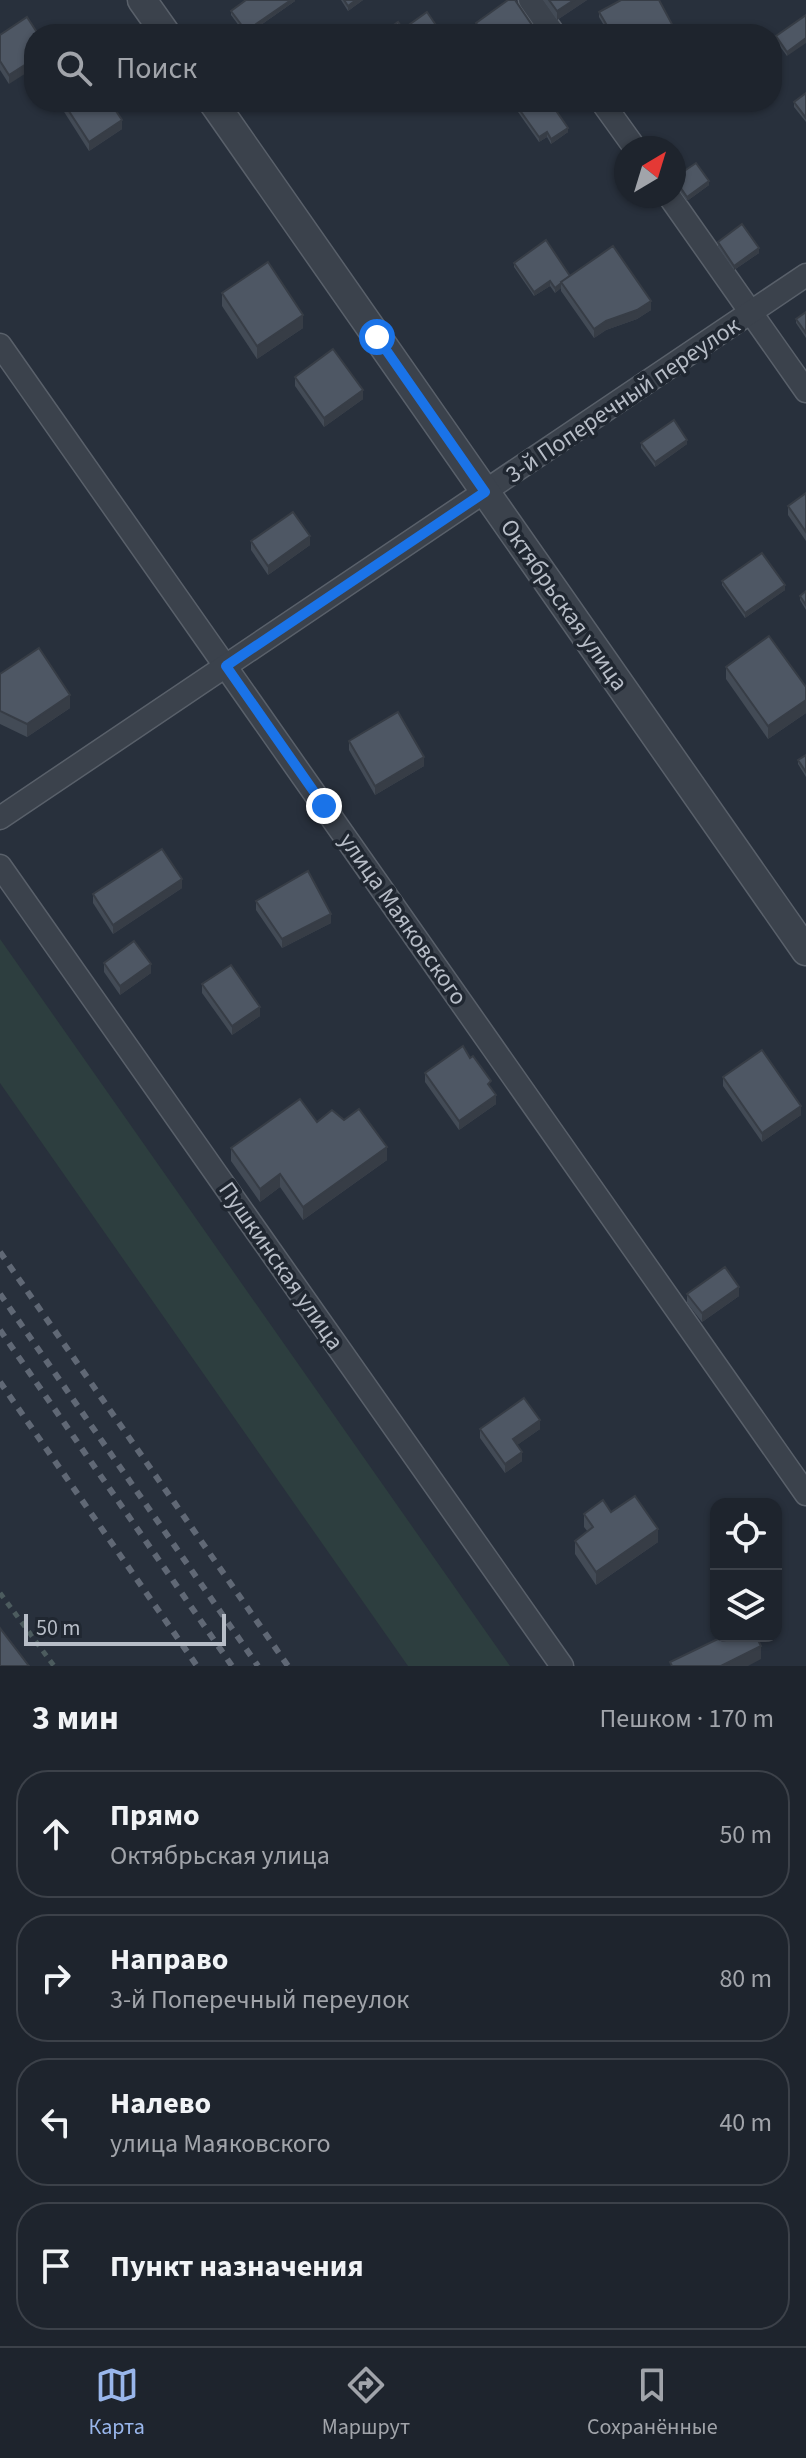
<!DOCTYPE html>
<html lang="ru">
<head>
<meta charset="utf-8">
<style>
  body { margin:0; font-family:"Source Sans 3",sans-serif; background:#262c35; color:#f1f3f6 }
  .controls { position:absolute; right:24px; bottom:24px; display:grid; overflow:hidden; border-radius:16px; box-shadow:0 2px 6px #0004 }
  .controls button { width:72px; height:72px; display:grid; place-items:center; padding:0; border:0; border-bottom:2px solid #3c4149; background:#1e242d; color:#f1f3f6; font:40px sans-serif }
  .compass { position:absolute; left:614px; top:136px; width:72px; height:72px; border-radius:50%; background:#1e242d; box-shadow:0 2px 6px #0004; rotate:38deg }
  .scale { position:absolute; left:24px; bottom:20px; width:202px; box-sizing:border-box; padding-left:8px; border:4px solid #b7bdc7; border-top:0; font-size:22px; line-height:28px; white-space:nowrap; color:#b7bdc7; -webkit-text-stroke:6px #202731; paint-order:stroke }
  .stop { position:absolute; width:24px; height:24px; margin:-18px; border:6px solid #1a73e8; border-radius:50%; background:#fff }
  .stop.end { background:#1a73e8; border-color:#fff; box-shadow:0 2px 8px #0008 }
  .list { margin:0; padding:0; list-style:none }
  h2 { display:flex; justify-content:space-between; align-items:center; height:104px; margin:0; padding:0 32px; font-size:34px }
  h2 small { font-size:26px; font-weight:400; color:#a1a4aa }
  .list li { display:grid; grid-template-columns:52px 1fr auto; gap:24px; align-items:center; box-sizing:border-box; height:128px; margin:0 16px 16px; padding:0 16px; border:2px solid #3c4149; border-radius:32px }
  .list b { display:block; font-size:30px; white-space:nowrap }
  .list p { margin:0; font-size:26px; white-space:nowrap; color:#a1a4aa }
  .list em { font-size:26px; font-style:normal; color:#a1a4aa }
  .icon { flex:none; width:44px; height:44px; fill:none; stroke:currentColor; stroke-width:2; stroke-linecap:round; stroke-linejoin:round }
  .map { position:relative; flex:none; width:806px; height:1666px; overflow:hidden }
  .search { position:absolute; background:#1e242d; box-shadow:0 2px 6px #0004; left:24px; right:24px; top:24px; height:88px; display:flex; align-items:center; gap:20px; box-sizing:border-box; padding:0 28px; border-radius:32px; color:#a1a4aa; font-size:30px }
  .sheet { height:680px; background:#1e242d }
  nav { display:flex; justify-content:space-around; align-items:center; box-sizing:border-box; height:112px; border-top:2px solid #3c4149; background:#1e242d; font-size:22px; color:#a1a4aa }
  nav a { display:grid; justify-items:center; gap:4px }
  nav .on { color:#99b6eb }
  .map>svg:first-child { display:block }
</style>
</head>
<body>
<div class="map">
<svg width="806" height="1666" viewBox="0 0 806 1666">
  <rect width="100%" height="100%" fill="#28303c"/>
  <polygon fill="#2d3e3f" points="0,939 510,1666 408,1666 0,1083"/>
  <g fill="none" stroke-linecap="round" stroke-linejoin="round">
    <defs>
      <g id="minor">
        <polyline points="530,0 554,34"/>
        <polyline points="602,102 635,148"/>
        <polyline points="669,196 806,391"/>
        <polyline points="0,345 806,1494"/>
        <polyline points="0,818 806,275"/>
        <polyline points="0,866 562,1666"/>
      </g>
      <g id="tertiary">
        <polyline points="142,0 166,34"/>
        <polyline points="213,102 806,951"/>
      </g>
    </defs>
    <use href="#minor" stroke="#59606a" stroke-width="25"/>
    <use href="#tertiary" stroke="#59606a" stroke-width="31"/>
    <polyline stroke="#4c5b5e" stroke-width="5" stroke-dasharray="6 6" stroke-linecap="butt" points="0,1593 54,1666"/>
    <use href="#minor" stroke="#3b424c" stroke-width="22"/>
    <use href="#tertiary" stroke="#3b424c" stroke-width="28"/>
    <g stroke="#606875" stroke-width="6" stroke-dasharray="8 8" stroke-linecap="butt">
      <polyline points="0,1252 288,1666"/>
      <polyline points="0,1294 258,1666"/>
      <polyline points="0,1330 232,1666"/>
      <polyline points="0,1382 197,1666"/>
    </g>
  </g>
  <g fill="#434b56">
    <polygon points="295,0 295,1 248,34 245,34 231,15 231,11"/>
    <polygon points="341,0 363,0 348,11"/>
    <polygon points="508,0 538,34 512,34 510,31 505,34 481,34 476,27 476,23"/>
    <polygon points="543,0 587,0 557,20"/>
    <polygon points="599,12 674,32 671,34 609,34 599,17"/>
    <polygon points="806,15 787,56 776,41 776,36"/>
    <polygon points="27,17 9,84 0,70 0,35"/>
    <polygon points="806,93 806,122 794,107 794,102"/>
    <polygon points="61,102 110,102 122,129 89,151 61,107"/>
    <polygon points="511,102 550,102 568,132 551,144 547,137 539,142"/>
    <polygon points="674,178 709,185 687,201 674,183"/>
    <polygon points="718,242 759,253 734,270 718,247"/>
    <polygon points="514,263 570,276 651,310 637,319 606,330 594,338 561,291 561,288 555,293 550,286 534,296 514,267"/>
    <polygon points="222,293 303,328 257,359 222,306"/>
    <polygon points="806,312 806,338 796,323 796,319"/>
    <polygon points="295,377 363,399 324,427 295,386"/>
    <polygon points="641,443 687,444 655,467 641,448"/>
    <polygon points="806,493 806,541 788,515 788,506"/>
    <polygon points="251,541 310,545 268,575 251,550"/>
    <polygon points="722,581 785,590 745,618 722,585"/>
    <polygon points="806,591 806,610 800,600 800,596"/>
    <polygon points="726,667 806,687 806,713 768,739 726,679"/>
    <polygon points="0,674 70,708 27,737 0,724"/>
    <polygon points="349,741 424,766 375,795 349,750"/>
    <polygon points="806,755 806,777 798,764 798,760"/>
    <polygon points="182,888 113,934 93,903 93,894"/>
    <polygon points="256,901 331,923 282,948 256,910"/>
    <polygon points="104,963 151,973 120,995 104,972"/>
    <polygon points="202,984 260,1016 232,1035 202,993"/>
    <polygon points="425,1073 496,1104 459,1130 425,1082"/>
    <polygon points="723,1077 801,1115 762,1142 723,1086"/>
    <polygon points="317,1122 387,1160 303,1220 280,1187 260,1202 231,1161 231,1148"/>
    <polygon points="687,1294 739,1296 702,1322 687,1303"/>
    <polygon points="480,1429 540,1429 517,1445 522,1461 505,1473 480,1438"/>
    <polygon points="611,1512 658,1542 596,1585 575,1554 575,1541 588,1532 584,1527 584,1514"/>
  </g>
  <g fill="#373d46">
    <polygon points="291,0 295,0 295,1 248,34 246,34 246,31"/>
    <polygon points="356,0 363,0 348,11 348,6"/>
    <polygon points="574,0 587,0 557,20 557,11"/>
    <polygon points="510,26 510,31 505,34 498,34"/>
    <polygon points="674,28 674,32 671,34 663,34"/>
    <polygon points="806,38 806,43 787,56 787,52"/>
    <polygon points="34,59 34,68 9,84 9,75"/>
    <polygon points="122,120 122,129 89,151 89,142"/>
    <polygon points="568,128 568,132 551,144 551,139"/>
    <polygon points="547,132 547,137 539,142 539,137"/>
    <polygon points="709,181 709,185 687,201 687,197"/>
    <polygon points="759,248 759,253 734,270 734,266"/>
    <polygon points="550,281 550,286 534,296 534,292"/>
    <polygon points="561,284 561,288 555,293 555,288"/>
    <polygon points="651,301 651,310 637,319 606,330 594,338 594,329 606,321"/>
    <polygon points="303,315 303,328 257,359 257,346"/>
    <polygon points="363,390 363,399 324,427 324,418"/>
    <polygon points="687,440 687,444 655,467 655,462"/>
    <polygon points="310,536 310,545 268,575 268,566"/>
    <polygon points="785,585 785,590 745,618 745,613"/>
    <polygon points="70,695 70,708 27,737 27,724"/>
    <polygon points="806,700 806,713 768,739 768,726"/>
    <polygon points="424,757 424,766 375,795 375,786"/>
    <polygon points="182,879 182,888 113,934 113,925"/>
    <polygon points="331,914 331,923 282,948 282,939"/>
    <polygon points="151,964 151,973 120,995 120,986"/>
    <polygon points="260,1007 260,1016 232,1035 232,1026"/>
    <polygon points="496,1095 496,1104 459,1130 459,1121"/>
    <polygon points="801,1106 801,1115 762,1142 762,1133"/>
    <polygon points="387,1147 387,1160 303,1220 303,1207"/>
    <polygon points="280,1174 280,1187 260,1202 260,1189"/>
    <polygon points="739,1287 739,1296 702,1322 702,1313"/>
    <polygon points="540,1420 540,1429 513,1448 513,1439"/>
    <polygon points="522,1452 522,1461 505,1473 505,1464"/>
    <polygon points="658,1529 658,1542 596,1585 596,1572"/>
    <polygon points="761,1646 761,1659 748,1666 721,1666"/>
  </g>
  <g fill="#4e5764" stroke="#373d46" stroke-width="2">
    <polygon points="246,0 291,0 246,31 231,11"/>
    <polygon points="344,0 356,0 348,6"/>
    <polygon points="508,0 515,0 538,34 515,34 510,26 498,34 484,34 476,23"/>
    <polygon points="549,0 574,0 557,11"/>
    <polygon points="621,0 659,0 674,28 663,34 612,34 599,12"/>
    <polygon points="427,12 442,34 390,34 387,30 398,22 403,29"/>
    <polygon points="806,15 806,38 787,52 776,36"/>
    <polygon points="27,17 38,34 34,34 34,59 9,75 0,61 0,35"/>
    <polygon points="806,93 806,118 794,102"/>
    <polygon points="63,102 110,102 122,120 89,142"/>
    <polygon points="514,102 550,102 568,128 551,139 547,132 539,137"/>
    <polygon points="696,163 709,181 687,197 674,178"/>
    <polygon points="742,224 759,248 734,266 718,242"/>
    <polygon points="546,240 570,276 555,288 550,281 534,292 514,263"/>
    <polygon points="613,246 651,301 637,310 606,321 594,329 561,282"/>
    <polygon points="268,262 303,315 257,346 222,293"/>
    <polygon points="806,312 806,333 796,319"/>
    <polygon points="333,349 363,390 324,418 295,377"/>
    <polygon points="674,420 687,440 655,462 641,443"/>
    <polygon points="806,493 806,532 788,506"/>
    <polygon points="293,512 310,536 268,566 251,541"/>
    <polygon points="762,553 785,585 745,613 722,581"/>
    <polygon points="806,591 806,605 800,596"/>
    <polygon points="769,636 806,687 806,700 768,726 726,667"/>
    <polygon points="39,648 70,695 27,724 0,711 0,674"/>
    <polygon points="398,712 424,757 375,786 349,741"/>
    <polygon points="806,755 806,772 798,760"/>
    <polygon points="162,849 182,879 113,925 93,894"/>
    <polygon points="308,871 331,914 282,939 256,901"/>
    <polygon points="134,941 151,964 120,986 104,963"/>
    <polygon points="231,965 260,1007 232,1026 202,984"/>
    <polygon points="463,1046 470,1058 473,1056 491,1081 488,1084 496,1095 459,1121 425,1073"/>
    <polygon points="762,1050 801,1106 762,1133 723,1077"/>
    <polygon points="300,1099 317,1122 332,1110 344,1120 359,1109 387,1147 303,1207 280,1174 260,1189 231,1148"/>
    <polygon points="725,1267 739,1287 702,1313 687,1294"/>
    <polygon points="524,1398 540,1420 513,1439 522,1452 505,1464 480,1429"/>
    <polygon points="635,1496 658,1529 596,1572 575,1541 593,1527 584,1514 603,1500 611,1512"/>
    <polygon points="0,1628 29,1666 0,1666"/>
    <polygon points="724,1636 756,1636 761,1646 721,1666 672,1666 670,1662"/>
  </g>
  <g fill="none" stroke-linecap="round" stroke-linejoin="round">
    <polyline stroke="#1a73e8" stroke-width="10" points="324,806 226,666 485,492 377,337"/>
  </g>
  <g text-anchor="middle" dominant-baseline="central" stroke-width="7" stroke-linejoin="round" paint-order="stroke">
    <g font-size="24" fill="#b7bdc7" stroke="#202731">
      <text transform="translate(623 400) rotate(-34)">3-й Поперечный переулок</text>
      <text transform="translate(564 605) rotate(55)">Октябрьская улица</text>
      <text transform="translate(403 919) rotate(55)">улица Маяковского</text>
      <text transform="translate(281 1266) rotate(55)">Пушкинская улица</text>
    </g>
  </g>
</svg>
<div class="controls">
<button><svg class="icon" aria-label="locate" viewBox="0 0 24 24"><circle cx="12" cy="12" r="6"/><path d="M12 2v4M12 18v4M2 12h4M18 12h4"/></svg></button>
<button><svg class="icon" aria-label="layers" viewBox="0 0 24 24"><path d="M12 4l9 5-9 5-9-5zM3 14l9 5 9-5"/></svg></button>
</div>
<svg class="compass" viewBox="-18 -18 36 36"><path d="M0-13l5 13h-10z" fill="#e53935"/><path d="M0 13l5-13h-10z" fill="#a1a4aa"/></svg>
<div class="scale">50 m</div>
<div class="stop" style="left:377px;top:337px"></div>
<div class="stop end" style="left:324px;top:806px"></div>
<div class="search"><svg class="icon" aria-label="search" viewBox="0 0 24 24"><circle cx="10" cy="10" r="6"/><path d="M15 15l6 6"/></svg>Поиск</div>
</div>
<section class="sheet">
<h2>3 мин<small>Пешком · 170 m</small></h2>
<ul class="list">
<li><svg class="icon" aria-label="ahead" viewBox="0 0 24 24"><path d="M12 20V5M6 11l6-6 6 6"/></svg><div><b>Прямо</b><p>Октябрьская улица</p></div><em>50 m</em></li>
<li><svg class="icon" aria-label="right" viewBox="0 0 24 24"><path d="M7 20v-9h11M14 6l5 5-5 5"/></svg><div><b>Направо</b><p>3-й Поперечный переулок</p></div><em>80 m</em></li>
<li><svg class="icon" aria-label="left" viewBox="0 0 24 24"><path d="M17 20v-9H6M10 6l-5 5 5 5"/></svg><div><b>Налево</b><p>улица Маяковского</p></div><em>40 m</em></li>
<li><svg class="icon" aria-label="arrive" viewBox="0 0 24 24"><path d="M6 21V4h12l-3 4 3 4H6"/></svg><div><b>Пункт назначения</b></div></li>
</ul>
</section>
<nav>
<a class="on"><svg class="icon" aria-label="map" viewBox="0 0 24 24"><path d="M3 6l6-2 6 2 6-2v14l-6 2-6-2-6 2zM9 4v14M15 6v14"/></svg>Карта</a>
<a><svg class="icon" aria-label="directions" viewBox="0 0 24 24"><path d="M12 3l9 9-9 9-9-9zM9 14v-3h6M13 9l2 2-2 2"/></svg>Маршрут</a>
<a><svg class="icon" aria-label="saved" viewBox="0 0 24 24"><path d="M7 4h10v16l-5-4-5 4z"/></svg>Сохранённые</a>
</nav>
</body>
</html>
